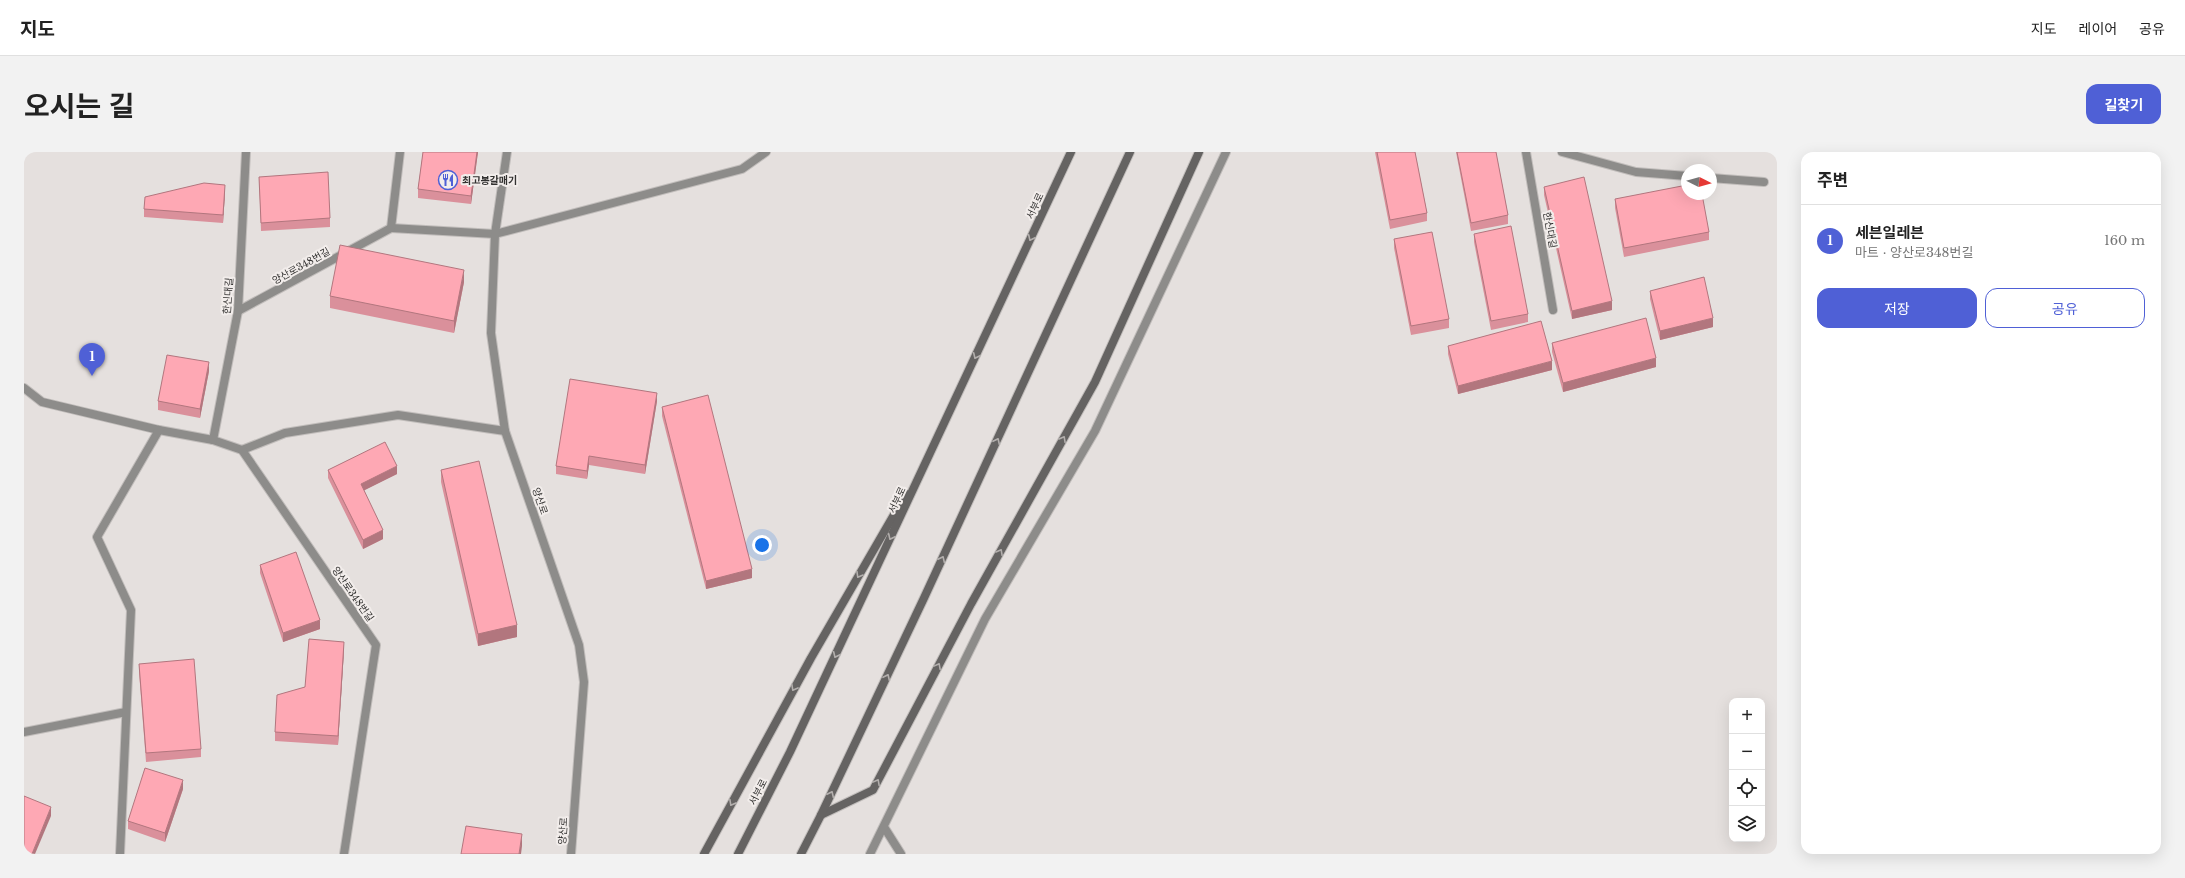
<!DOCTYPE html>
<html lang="ko">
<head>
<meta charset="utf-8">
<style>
  body { margin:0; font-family:"Libre Baskerville","Noto Sans KR",serif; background:#f2f2f2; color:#222 }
  .controls { position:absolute; right:12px; bottom:12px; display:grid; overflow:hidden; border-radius:8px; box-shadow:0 4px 16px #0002 }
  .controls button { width:36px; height:36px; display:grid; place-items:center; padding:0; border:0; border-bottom:1px solid #e0e0e0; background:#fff; color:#222; font:20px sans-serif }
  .compass { position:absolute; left:1657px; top:12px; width:36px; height:36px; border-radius:50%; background:#fff; box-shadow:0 4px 16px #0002; rotate:96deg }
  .you { position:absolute; left:738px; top:393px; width:14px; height:14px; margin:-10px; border:3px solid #fff; border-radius:50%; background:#1a73e8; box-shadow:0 0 0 6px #1a73e833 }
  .badge { display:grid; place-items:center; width:26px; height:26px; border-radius:50%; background:#4f60d6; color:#fff; font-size:13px; font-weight:700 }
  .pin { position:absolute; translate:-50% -33px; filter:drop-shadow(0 1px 2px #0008) }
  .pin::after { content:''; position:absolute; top:21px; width:14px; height:12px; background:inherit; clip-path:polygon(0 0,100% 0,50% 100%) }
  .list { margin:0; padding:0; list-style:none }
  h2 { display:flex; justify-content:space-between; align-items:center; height:52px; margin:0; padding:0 16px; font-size:17px }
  h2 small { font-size:13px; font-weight:400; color:#767676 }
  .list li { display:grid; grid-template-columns:26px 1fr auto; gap:12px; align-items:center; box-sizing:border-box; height:72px; padding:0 16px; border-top:1px solid #e0e0e0 }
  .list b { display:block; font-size:15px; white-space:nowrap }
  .list p { margin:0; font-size:13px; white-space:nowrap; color:#767676 }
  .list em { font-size:13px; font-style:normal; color:#767676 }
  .actions { display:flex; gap:8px; padding:12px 16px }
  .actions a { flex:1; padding:9px 0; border:1px solid #4f60d6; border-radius:12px; text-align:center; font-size:14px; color:#4f60d6 }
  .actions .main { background:#4f60d6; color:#fff }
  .icon { flex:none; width:22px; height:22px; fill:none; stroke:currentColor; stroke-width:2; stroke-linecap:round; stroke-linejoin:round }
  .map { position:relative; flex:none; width:1753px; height:702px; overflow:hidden; border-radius:12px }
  header { display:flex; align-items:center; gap:24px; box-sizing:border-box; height:56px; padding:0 20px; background:#fff; border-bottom:1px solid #e0e0e0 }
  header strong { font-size:19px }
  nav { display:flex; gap:22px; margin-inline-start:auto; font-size:14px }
  .intro { display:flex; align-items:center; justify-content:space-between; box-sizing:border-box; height:96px; padding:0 24px }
  h1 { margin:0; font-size:28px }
  .button { padding:10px 18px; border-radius:12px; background:#4f60d6; color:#fff; font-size:14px; font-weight:700 }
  main { display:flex; gap:24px; padding:0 24px }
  aside { flex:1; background:#fff; border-radius:12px; box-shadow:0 4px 16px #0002 }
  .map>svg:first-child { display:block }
</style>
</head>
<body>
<header>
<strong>지도</strong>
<nav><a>지도</a><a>레이어</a><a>공유</a></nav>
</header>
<div class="intro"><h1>오시는 길</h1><a class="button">길찾기</a></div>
<main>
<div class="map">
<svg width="1753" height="702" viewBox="0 0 1753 702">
  <rect width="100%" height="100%" fill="#e5e0de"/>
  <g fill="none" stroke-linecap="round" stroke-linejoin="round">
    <defs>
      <g id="lane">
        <polyline points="1502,0 1529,158"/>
        <polyline points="1538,0 1612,20 1663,24"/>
        <polyline points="1687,26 1740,30"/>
        <polyline points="367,76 471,82 718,17 742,0"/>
        <polyline points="218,298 261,281 374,263 481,279"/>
        <polyline points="0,580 102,560"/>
        <polyline points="860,675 877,702"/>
        <polyline points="846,702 961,467 1071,279 1202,0"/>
      </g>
      <g id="street">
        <polyline points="483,0 471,82 467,181 481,279 555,493 560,530 547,702"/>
        <polyline points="214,159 367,76 376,0"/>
        <polyline points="0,236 18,250 135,278 189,288 218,298 352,493 320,702"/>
        <polyline points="189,288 214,159 222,0"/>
        <polyline points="96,702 107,458 73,385 135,278"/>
      </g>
      <g id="secondary">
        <polyline points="797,663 849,638 947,452 1071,230 1175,0"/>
        <polyline points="680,702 787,506 882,342"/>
        <polyline points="714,702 766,600 1047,0"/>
        <polyline points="777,702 797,663 900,446 1106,0"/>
      </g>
    </defs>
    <use href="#lane" stroke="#c1bdbb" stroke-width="10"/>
    <use href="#street" stroke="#c1bdbb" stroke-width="10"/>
    <use href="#secondary" stroke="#c1bdbb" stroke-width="10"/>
    <use href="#lane" stroke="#8d8c8a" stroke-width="8"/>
    <use href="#street" stroke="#8d8c8a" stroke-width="8"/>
    <use href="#secondary" stroke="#656362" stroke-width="8"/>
  </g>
  <g fill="#da909b">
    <polygon points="399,0 454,0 447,52 394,46 394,37"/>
    <polygon points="1351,0 1391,0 1403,61 1403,69 1366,77"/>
    <polygon points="1432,0 1472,0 1484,63 1484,72 1447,79"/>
    <polygon points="235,25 306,66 306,75 237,79"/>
    <polygon points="1520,35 1588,158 1548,167 1520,43"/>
    <polygon points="201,41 199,71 120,65 120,57"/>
    <polygon points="1591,47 1685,80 1685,88 1600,105 1591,56"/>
    <polygon points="1450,82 1504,162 1504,170 1467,178 1450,90"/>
    <polygon points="1370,87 1425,167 1425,176 1387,183 1370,96"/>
    <polygon points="440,130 430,181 306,156 306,144"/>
    <polygon points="1626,139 1689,175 1636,188 1626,147"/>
    <polygon points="1528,191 1632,215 1539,240 1528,200"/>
    <polygon points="1424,194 1528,218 1434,242 1424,202"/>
    <polygon points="185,219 176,266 134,258 134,249"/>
    <polygon points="633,249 621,322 565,313 563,327 532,322 532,314"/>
    <polygon points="638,255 728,426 682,437 638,264"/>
    <polygon points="304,318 373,322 340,338 359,387 339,397 304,326"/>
    <polygon points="417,318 493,485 454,494 417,330"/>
    <polygon points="236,413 296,477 259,490 236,421"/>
    <polygon points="320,498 314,593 251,589 251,580"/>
    <polygon points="115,512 177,597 177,605 122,610 115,520"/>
    <polygon points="159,637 141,690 104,677 104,669"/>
  </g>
  <g fill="#b2767e">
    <polygon points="453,0 454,0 447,52 447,44"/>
    <polygon points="201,33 201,41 199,71 199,63"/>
    <polygon points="440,118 440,130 430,181 430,169"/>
    <polygon points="1588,149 1588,158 1548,167 1548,159"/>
    <polygon points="1689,166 1689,175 1636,188 1636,179"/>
    <polygon points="1632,206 1632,215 1539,240 1539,231"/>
    <polygon points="1528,209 1528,218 1434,242 1434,234"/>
    <polygon points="185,210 185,219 176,266 176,257"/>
    <polygon points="633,241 633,249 621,322 621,313"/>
    <polygon points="565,304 565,313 563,327 563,319"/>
    <polygon points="373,314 373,322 337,340 337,332"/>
    <polygon points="359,378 359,387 339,397 339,388"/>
    <polygon points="728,417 728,426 682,437 682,429"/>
    <polygon points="296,468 296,477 259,490 259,481"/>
    <polygon points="493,473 493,485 454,494 454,482"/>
    <polygon points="320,490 320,498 314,593 314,584"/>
    <polygon points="159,628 159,637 141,690 141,681"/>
    <polygon points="27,655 27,664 11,702 8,702"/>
    <polygon points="498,682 498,694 497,702 495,702"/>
  </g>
  <g fill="#fea8b4" stroke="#b2767e">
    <polygon points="399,0 453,0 447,44 394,37"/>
    <polygon points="1353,0 1391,0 1403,61 1366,68"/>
    <polygon points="1433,0 1472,0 1484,63 1447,71"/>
    <polygon points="304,20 306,66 237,71 235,25"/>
    <polygon points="1560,25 1588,149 1548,159 1520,35"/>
    <polygon points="180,31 201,33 199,63 120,57 121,45"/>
    <polygon points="1663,33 1663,42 1678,42 1685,80 1600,96 1591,47"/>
    <polygon points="1487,74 1504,162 1467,169 1450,82"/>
    <polygon points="1408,80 1425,167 1387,174 1370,87"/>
    <polygon points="316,93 440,118 430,169 306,144"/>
    <polygon points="1680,125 1689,166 1636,179 1626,139"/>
    <polygon points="1622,166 1632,206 1539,231 1528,191"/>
    <polygon points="1517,169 1528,209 1434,234 1424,194"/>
    <polygon points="143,203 185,210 176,257 134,249"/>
    <polygon points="546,227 633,241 621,313 565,304 563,319 532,314"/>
    <polygon points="684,243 728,417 682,429 638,255"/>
    <polygon points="361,290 373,314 337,332 359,378 339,388 304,318"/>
    <polygon points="455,309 493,473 454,482 417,318"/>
    <polygon points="272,400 296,468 259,481 236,413"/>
    <polygon points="285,487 320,490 314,584 251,580 253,543 281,535"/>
    <polygon points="170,507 177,597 122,601 115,512"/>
    <polygon points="121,616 159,628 141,681 104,669"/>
    <polygon points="0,644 27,655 8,702 0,702"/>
    <polygon points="442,674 498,682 495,702 437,702"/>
  </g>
  <defs><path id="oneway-chevron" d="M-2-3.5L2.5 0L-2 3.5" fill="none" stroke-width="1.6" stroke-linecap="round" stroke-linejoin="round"/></defs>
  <g stroke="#b3afad">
    <use href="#oneway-chevron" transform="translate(1007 86) rotate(115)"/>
    <use href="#oneway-chevron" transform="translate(952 204) rotate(115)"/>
    <use href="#oneway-chevron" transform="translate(1039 287) rotate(-61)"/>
    <use href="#oneway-chevron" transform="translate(973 289) rotate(-65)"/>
    <use href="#oneway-chevron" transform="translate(867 385) rotate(115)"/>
    <use href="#oneway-chevron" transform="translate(976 400) rotate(-61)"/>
    <use href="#oneway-chevron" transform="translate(918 407) rotate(-65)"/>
    <use href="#oneway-chevron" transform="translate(835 423) rotate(120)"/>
    <use href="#oneway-chevron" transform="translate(812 503) rotate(115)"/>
    <use href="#oneway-chevron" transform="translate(914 514) rotate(-62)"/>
    <use href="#oneway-chevron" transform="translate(863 525) rotate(-65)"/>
    <use href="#oneway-chevron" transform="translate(770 536) rotate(119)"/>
    <use href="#oneway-chevron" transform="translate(853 630) rotate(-62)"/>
    <use href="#oneway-chevron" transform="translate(807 642) rotate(-65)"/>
    <use href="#oneway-chevron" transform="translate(708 651) rotate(119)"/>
  </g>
  <defs>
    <symbol id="restaurant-ring" viewBox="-11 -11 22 22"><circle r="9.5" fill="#f2edeb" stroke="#4f60d6" stroke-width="1.5"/><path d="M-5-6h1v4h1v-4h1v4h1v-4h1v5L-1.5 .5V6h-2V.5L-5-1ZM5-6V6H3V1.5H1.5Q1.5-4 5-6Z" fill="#4f60d6"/></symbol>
  </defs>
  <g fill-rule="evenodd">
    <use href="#restaurant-ring" x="413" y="17" width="22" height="22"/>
  </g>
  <g text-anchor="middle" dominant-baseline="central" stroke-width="4" stroke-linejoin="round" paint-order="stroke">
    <g font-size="10" font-weight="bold" fill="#323130" stroke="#f2edeb" text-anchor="start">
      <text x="438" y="28">최고봉갈매기</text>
    </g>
    <g font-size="10" fill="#323130" stroke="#f2edeb">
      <text transform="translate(1011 54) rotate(-65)">서부로</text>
      <text transform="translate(1526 78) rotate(80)">한신대길</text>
      <text transform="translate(277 114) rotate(-29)">양산로348번길</text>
      <text transform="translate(204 144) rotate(-86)">한신대길</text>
      <text transform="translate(873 348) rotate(-65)">서부로</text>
      <text transform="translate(516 349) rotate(71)">양산로</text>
      <text transform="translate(329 442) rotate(55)">양산로348번길</text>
      <text transform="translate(734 640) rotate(-63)">서부로</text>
      <text transform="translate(539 679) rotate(-86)">양산로</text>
    </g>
  </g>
</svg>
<div class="controls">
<button>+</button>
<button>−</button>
<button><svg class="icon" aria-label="locate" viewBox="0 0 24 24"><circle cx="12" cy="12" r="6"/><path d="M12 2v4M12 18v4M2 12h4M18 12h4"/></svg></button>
<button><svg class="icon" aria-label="layers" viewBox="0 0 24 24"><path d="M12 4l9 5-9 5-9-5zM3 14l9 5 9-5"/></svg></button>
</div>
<svg class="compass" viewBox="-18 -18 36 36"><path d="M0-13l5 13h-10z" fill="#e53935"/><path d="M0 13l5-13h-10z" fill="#767676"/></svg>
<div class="you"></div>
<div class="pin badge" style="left:68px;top:224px">1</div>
</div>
<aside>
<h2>주변<small></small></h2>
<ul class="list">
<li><span class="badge">1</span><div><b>세븐일레븐</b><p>마트 · 양산로348번길</p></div><em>160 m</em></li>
</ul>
<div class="actions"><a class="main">저장</a><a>공유</a></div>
</aside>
</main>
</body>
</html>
